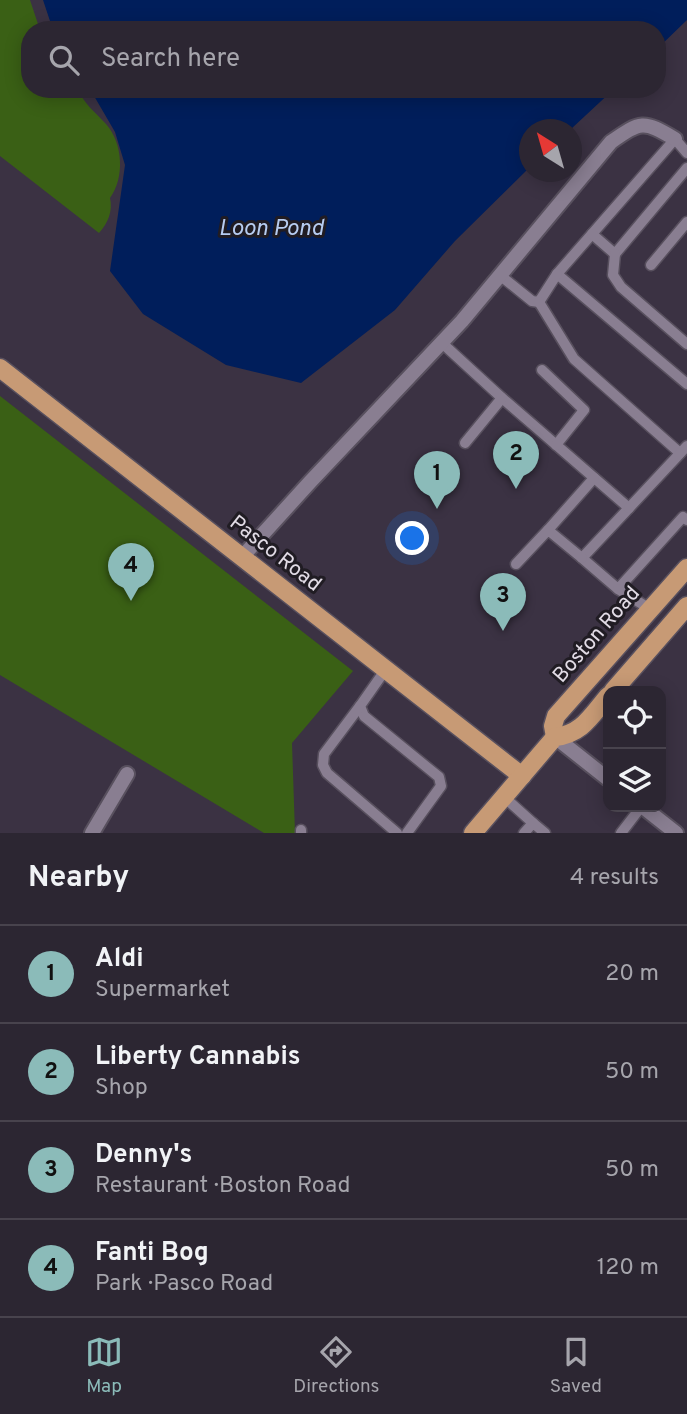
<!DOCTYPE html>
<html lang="en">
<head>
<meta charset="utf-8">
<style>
  body { margin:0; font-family:Overpass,sans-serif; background:#38323e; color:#f1f3f6 }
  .controls { position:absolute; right:21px; bottom:21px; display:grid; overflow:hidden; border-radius:14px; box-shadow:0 4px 18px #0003 }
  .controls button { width:63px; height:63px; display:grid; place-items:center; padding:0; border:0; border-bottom:2px solid #48434d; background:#2c2632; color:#f1f3f6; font:35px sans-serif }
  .compass { position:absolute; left:519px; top:119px; width:63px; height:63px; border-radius:50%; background:#2c2632; box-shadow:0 4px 18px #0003; rotate:323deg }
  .you { position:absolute; left:413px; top:539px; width:24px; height:24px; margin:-18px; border:5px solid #fff; border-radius:50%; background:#1a73e8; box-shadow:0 0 0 10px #1a73e833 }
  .badge { display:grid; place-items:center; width:46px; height:46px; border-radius:50%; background:#8bbbb9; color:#111; font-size:23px; font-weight:700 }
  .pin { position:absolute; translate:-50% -58px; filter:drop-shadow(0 2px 4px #0008) }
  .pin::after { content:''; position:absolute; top:37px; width:24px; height:21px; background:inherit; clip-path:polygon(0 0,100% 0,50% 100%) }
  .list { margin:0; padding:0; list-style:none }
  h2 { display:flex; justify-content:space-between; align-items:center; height:91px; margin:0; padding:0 28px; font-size:30px }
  h2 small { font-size:23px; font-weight:400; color:#a6a5ac }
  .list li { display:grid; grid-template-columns:46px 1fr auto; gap:21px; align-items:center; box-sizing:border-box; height:98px; padding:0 28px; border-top:2px solid #48434d }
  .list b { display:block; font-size:26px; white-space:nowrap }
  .list p { margin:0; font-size:23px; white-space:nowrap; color:#a6a5ac }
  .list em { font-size:23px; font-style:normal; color:#a6a5ac }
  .icon { flex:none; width:38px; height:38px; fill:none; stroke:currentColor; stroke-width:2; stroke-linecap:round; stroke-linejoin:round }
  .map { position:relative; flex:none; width:687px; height:833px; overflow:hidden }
  .search { position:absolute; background:#2c2632; box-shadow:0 4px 18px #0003; left:21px; right:21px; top:21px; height:77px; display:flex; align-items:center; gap:18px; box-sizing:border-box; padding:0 24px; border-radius:28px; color:#a6a5ac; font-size:26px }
  .sheet { height:483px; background:#2c2632 }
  nav { display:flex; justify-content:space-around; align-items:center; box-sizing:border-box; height:98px; border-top:2px solid #48434d; background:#2c2632; font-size:19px; color:#a6a5ac }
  nav a { display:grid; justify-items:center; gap:4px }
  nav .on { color:#8bbbb9 }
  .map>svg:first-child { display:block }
</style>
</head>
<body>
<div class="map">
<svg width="687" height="833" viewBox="0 0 687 833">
  <rect width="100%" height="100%" fill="#3b3243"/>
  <g fill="#3a6015">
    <path d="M 0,0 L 30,0 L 40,30 L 30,30 L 30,89 L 78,89 C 83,103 96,113 106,124 C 123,143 125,178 110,198 C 113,211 108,223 99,233 L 0,156 Z"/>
    <polygon points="0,396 353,671 292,743 295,833 264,833 0,675"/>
  </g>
  <g fill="#001e5b">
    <polygon points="43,0 687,0 687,20 657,49 657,30 53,30"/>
    <polygon points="90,89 614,89 571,129 530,130 529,168 455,241 395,310 301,383 226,365 143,314 110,271 125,165 115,132"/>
  </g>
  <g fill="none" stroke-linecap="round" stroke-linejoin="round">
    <defs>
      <g id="service">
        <polyline points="687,153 675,139 557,274 687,384"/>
        <polyline points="592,234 615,254 687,168"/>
        <polyline points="615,254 613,275 621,287 687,344"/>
        <polyline points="651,265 687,222"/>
        <polyline points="501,276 532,301 539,302 557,274"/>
        <polyline points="539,302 574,359 680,453"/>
        <polyline points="442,343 502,398 629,508 582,558 618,589 683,517 687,520"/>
        <polyline points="542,370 584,410 556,445"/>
        <polyline points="465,443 502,398"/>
        <polyline points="629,508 687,446"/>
        <polyline points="548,530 594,478"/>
        <polyline points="516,564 548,530 582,558"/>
        <polyline points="618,589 650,609"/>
        <polyline points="386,669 360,706 364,716 439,777 441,786 407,833"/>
        <polyline points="360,706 324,754 323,765 327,773 397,833"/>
        <polyline points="504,797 533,823"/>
        <polyline points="301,833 301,830"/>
        <polyline points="524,833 533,823 545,833"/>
        <polyline points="621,833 641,807"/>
      </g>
      <g id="minor">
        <path d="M 242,557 L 310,482 L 462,321 L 611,142 C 641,121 643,120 675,139"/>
        <polyline points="555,737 608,779"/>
        <polyline points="643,807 676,833"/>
        <polyline points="92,833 127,774"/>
      </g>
      <g id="primary">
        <polyline points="0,368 522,776"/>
        <polyline points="613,691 687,606"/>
        <polyline points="555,737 553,726 556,716 687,568"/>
        <path d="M 473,833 L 555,737 C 582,734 591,716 608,696"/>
      </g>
    </defs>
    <use href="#service" stroke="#58505e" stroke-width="13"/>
    <use href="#minor" stroke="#58505e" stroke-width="18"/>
    <use href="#primary" stroke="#58505e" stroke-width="21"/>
    <use href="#service" stroke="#897e91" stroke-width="10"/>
    <use href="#minor" stroke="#897e91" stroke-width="14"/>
    <use href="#primary" stroke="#c79a75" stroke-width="18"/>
  </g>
  <g text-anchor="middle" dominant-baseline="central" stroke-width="6" stroke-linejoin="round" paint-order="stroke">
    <g font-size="21" fill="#e2dce6" stroke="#201c23">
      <text transform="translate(275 554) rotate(38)">Pasco Road</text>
      <text transform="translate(597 635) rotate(-49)">Boston Road</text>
    </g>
    <g font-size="23" font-style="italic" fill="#b6ccf1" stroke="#201c23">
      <text x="271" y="229">Loon Pond</text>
    </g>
  </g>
</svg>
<div class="controls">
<button><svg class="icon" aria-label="locate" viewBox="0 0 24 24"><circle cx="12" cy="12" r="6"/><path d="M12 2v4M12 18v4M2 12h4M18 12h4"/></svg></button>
<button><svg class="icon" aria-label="layers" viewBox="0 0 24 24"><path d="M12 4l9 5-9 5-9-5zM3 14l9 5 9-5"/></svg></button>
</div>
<svg class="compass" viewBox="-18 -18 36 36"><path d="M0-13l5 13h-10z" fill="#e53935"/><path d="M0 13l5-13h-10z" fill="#a6a5ac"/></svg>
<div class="you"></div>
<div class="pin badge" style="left:437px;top:509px">1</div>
<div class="pin badge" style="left:516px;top:489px">2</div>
<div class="pin badge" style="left:503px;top:631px">3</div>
<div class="pin badge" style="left:131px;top:601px">4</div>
<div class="search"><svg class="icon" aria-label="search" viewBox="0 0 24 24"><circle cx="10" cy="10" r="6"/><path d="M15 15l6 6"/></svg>Search here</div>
</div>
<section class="sheet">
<h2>Nearby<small>4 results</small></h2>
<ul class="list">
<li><span class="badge">1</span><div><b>Aldi</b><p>Supermarket</p></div><em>20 m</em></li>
<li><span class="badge">2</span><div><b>Liberty Cannabis</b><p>Shop</p></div><em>50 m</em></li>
<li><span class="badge">3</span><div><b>Denny's</b><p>Restaurant · Boston Road</p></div><em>50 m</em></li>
<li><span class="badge">4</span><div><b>Fanti Bog</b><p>Park · Pasco Road</p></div><em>120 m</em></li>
</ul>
</section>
<nav>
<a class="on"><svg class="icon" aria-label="map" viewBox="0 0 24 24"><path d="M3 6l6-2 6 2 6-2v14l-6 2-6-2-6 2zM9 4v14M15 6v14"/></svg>Map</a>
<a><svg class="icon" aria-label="directions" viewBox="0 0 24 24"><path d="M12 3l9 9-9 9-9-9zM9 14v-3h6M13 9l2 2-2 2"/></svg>Directions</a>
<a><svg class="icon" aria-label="saved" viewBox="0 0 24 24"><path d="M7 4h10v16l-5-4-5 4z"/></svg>Saved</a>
</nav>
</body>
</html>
